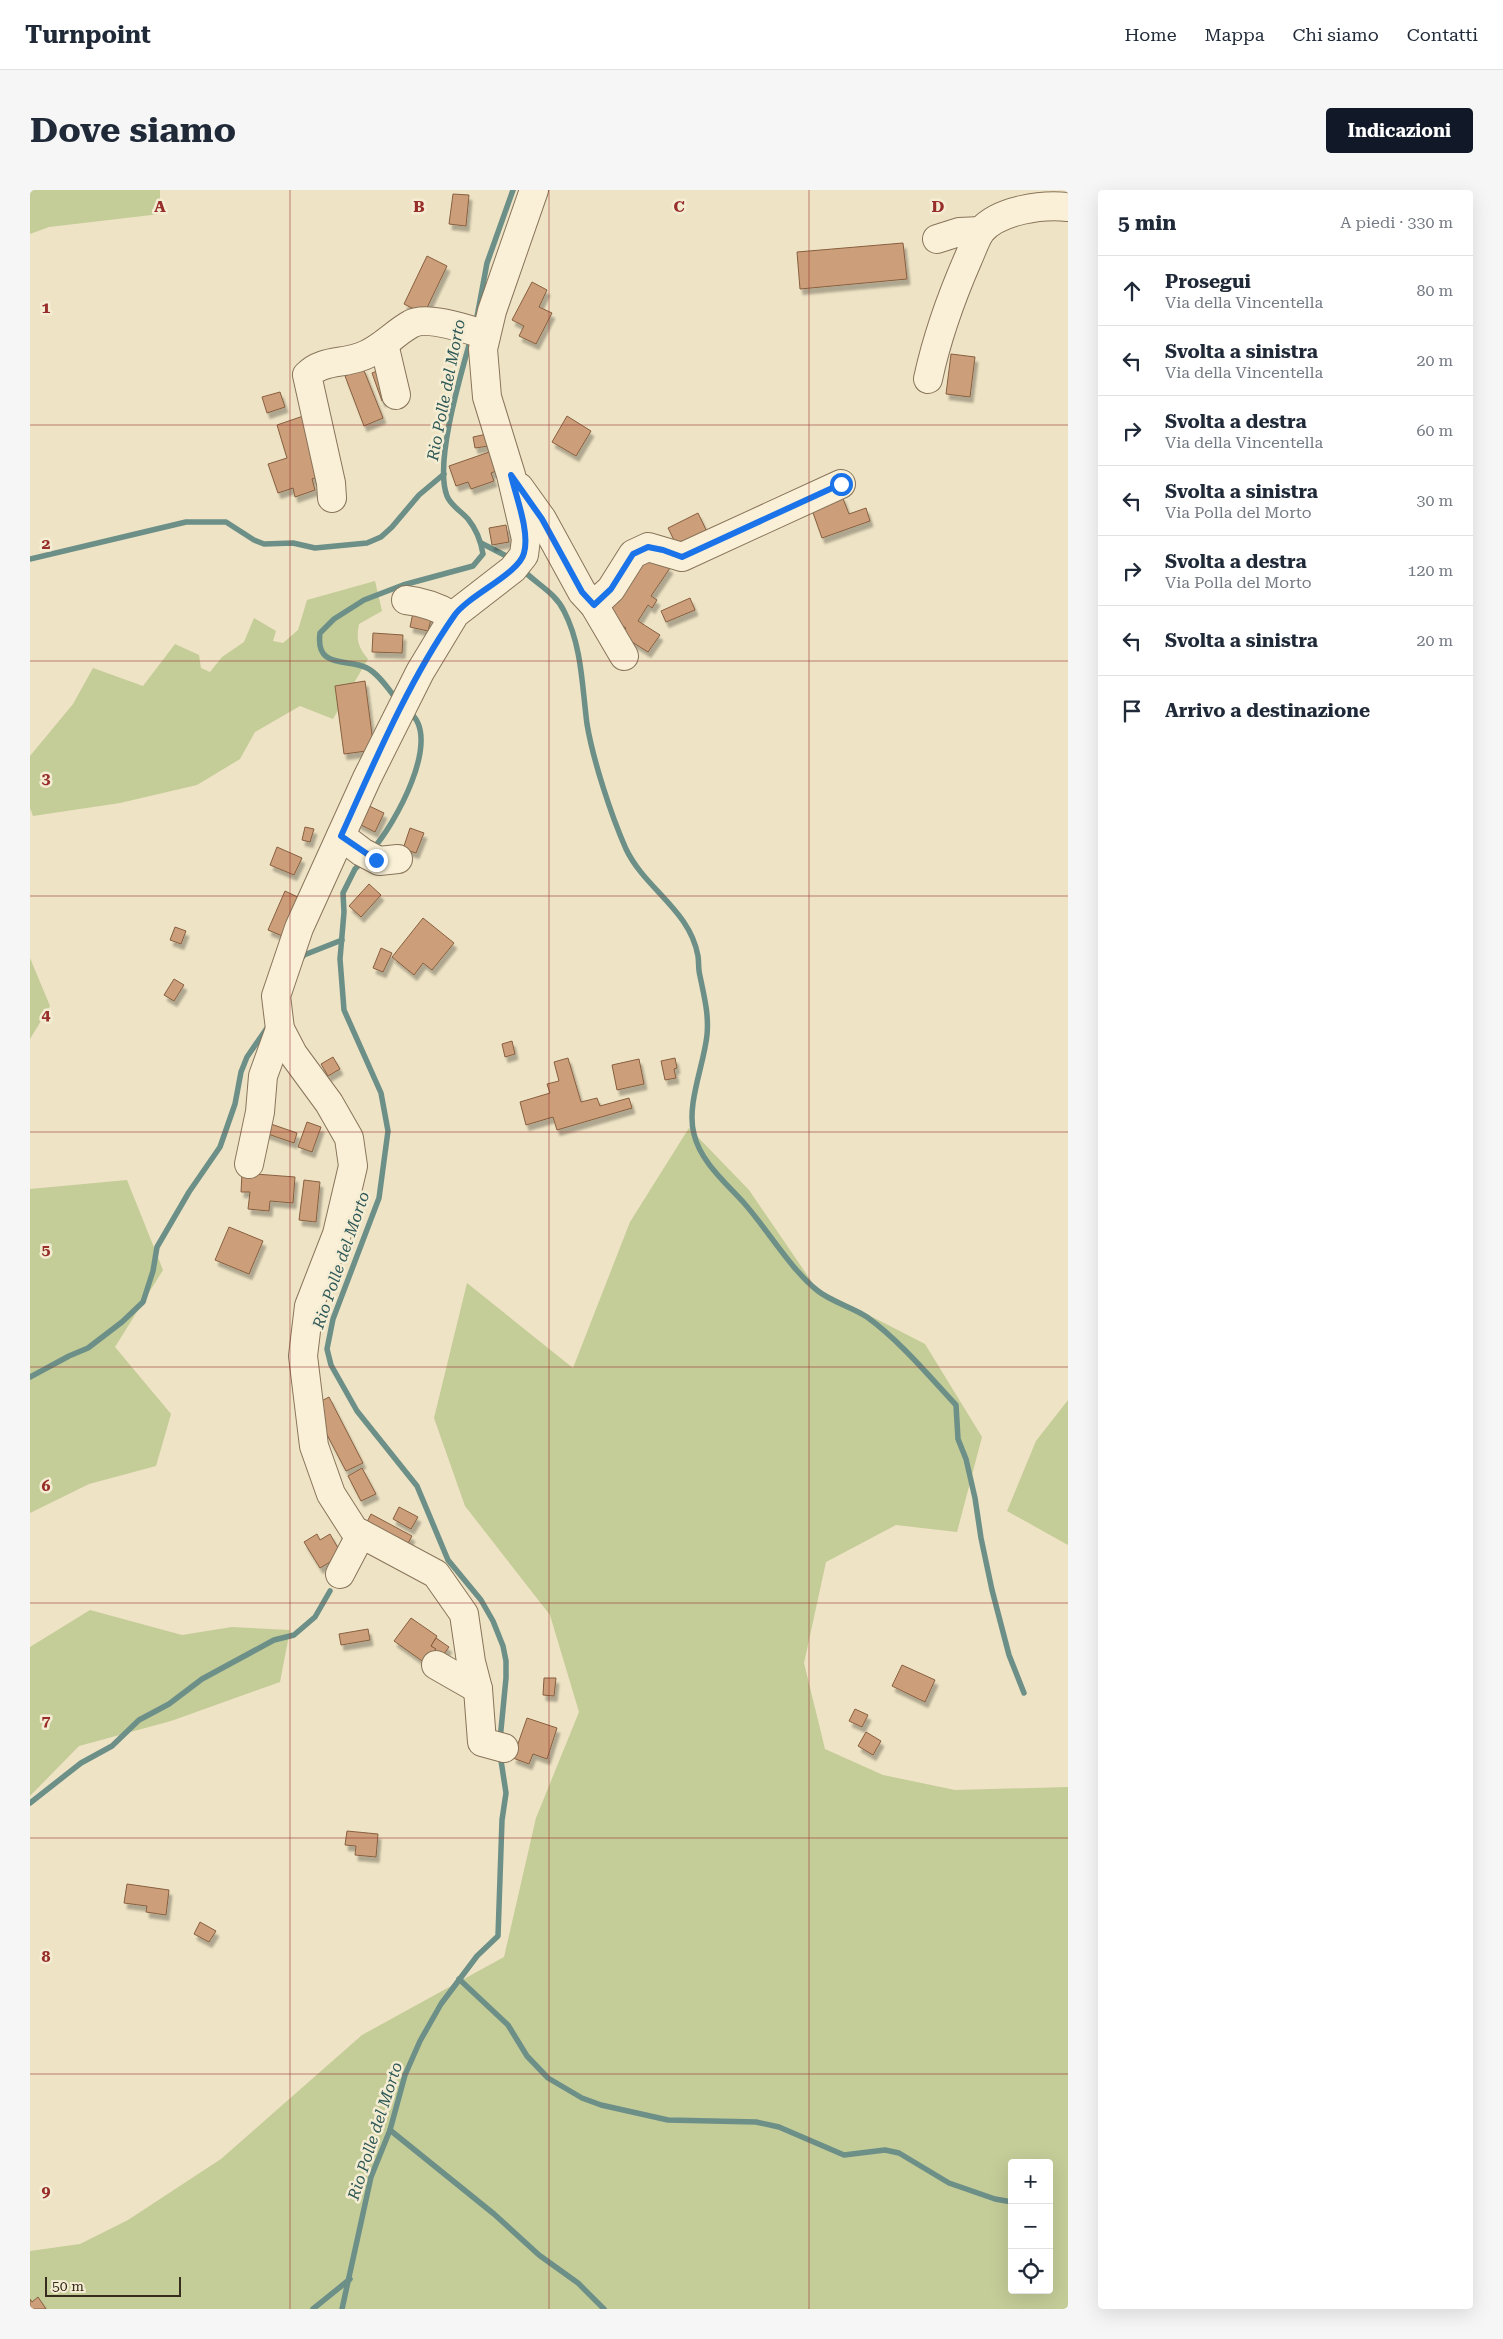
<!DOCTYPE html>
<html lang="it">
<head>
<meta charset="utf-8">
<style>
  body { margin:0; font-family:"Roboto Serif",serif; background:#f6f6f7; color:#1f2937 }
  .controls { position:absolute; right:15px; bottom:15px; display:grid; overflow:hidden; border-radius:5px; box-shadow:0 5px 20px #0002 }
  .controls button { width:45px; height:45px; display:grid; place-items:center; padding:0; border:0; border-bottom:1px solid #e0e1e3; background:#fff; color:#1f2937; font:25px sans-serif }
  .scale { position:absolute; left:15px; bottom:12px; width:136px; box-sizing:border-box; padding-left:5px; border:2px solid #382c1e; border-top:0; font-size:14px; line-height:18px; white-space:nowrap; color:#382c1e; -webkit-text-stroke:4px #f5edd3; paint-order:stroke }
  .stop { position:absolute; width:15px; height:15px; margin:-11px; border:4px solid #1a73e8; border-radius:50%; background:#fff }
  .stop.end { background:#1a73e8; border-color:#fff; box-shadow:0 1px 5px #0008 }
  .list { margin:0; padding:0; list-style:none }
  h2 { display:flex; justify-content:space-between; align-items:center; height:65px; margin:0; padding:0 20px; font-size:21px }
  h2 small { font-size:16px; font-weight:400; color:#747a83 }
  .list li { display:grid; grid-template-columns:32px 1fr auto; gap:15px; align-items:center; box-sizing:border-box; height:70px; padding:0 20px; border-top:1px solid #e0e1e3 }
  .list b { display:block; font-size:19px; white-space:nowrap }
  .list p { margin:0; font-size:16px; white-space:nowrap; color:#747a83 }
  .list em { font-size:16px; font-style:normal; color:#747a83 }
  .icon { flex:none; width:28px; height:28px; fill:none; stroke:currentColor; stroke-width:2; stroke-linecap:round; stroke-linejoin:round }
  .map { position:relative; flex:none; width:1038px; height:2119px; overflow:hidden; border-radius:5px }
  header { display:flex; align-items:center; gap:30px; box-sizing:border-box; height:70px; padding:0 25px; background:#fff; border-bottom:1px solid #e0e1e3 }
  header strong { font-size:24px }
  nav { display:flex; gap:28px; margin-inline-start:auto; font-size:18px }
  .intro { display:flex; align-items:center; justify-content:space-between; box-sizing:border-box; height:120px; padding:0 30px }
  h1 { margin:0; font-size:35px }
  .button { padding:12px 22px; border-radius:5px; background:#111827; color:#fff; font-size:18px; font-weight:700 }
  main { display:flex; gap:30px; padding:0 30px }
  aside { flex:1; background:#fff; border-radius:5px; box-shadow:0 5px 20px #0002 }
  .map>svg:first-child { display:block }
</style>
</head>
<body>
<header>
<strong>Turnpoint</strong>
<nav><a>Home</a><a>Mappa</a><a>Chi siamo</a><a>Contatti</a></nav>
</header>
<div class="intro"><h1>Dove siamo</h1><a class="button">Indicazioni</a></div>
<main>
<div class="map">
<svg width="1038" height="2119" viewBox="0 0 1038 2119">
  <defs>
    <filter id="shadow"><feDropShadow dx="3" dy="5.5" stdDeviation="1" flood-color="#0004"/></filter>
  </defs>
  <rect width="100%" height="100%" fill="#eee3c4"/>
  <g fill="#c4cc98" fill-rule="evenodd">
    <polygon points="0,0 130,0 130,24 19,37 0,44"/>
    <path d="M 345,391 L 352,421 L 329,434 C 326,450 328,457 338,469 L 303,529 L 270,516 L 225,542 L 210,569 L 167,595 L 90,613 L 3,626 L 0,618 L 0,566 L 43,514 L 63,478 L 113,496 L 145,454 L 169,465 L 171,478 L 180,482 L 192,467 L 214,452 L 224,428 L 246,441 L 243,451 L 253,453 L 268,440 L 277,410 Z"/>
    <polygon points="0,768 20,816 0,849"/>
    <path d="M 659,938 L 719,1000 L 786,1098 L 895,1154 L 952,1247 L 927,1342 L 866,1335 L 796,1372 L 774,1473 L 795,1559 L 853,1585 L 925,1600 L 1038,1597 L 1038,2119 L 0,2119 L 0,2061 L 50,2054 L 98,2030 L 191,1969 L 332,1845 L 474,1767 L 506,1628 L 549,1522 L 520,1425 L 435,1316 L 404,1228 L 437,1093 L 543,1178 L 600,1032 ZM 982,1973 L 1019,1973 L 1019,2100 L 982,2100 Z"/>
    <polygon points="97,990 133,1080 85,1157 141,1224 126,1276 59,1294 0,1323 0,999"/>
    <polygon points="1038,1210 1038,1355 977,1321 1006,1251"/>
    <polygon points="60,1420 152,1445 202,1437 260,1440 250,1492 141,1531 49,1556 0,1606 0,1457"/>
  </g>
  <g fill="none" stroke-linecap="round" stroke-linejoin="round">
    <g stroke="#6c8f88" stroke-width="5.5">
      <polyline points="446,132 457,73 483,0"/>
      <polyline points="451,353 482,369"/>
      <polyline points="0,369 156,332 196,332 224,350 234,354 263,353 285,358 337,353 351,347 362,337 389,305 414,284"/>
      <path d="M 492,379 C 506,394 525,402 534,421 C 552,456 552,496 557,534 C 563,570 581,625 596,659 C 615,699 660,720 668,766 C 669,772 668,779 670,786 C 674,806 679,824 677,845 C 674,875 656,915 664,944 C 670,971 696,993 714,1013 C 737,1039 762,1081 788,1101 C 802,1112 822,1117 837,1127 C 870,1151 898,1185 926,1215 L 928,1249 L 936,1269 L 945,1308 L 951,1348 L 962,1400 L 979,1465 L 994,1503"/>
      <path d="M 367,510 C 359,500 349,484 337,478 C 319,468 285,480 290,443 L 304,429 L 334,410 L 373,395 L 443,376 L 453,364 C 451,351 446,339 438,329 C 431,321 421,316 417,306 C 404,273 431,184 441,148"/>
      <path d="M 342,660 C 364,636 414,547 379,522"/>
      <polyline points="333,671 325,679 313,703 314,722 310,769 314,820 351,903 358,941 349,1008 303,1129 297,1159 301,1175 327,1221 387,1296 418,1370 451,1410 463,1431 473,1456 476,1471 476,1488 470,1550"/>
      <polyline points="270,770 274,765 312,750"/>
      <polyline points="0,1187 39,1166 58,1158 92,1132 113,1112 123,1081 127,1057 159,1002 190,957 205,914 211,882 217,867 237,838"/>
      <polyline points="0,1613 51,1573 82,1556 109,1530 139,1514 172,1489 244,1450 264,1445 285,1427 300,1401"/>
      <polyline points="429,1789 478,1835 497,1866 518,1888 552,1908 571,1915 638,1930 726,1932 749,1937 814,1965 855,1960 869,1963 919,1993 965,2009 982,2012"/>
      <polyline points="360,1940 464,2024 509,2065 548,2093 574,2119"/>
      <polyline points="283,2119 320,2089"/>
      <polyline points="312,2119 341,1987 360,1940 375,1885 390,1851 411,1814 447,1766 468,1746 472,1630 476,1603 470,1564"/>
    </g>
  </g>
  <g fill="#cc9f7a" stroke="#875f40" filter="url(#shadow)">
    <polygon points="423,4 439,5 436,36 419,34"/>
    <polygon points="873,53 877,89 770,99 767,62"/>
    <polygon points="397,66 417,76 394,124 374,114"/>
    <polygon points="502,92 517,100 509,117 522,123 506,154 489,146 494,136 482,130"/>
    <polygon points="921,164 945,167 940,207 916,204"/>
    <polygon points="333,178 353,228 334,236 315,186"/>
    <polygon points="352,179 363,207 352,211 342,183"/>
    <polygon points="250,202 255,217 237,223 232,207"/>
    <polygon points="279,224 298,283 282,289 285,300 265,307 263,298 248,303 238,274 257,268 247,235"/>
    <polygon points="537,226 561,241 546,266 522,252"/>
    <polygon points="457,244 459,256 445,258 443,247"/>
    <polygon points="465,260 471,279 461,283 464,291 441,299 438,292 426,296 419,276"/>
    <polygon points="812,306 819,324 836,318 840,331 792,348 781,317"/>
    <polygon points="668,323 680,348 650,362 638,338"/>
    <polygon points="476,335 479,352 462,355 459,338"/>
    <polygon points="614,361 640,378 621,406 627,410 622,418 618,415 608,431 630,445 618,462 591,445 596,438 572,423"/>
    <polygon points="660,408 665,420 636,432 631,421"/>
    <polygon points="384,418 403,422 398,441 380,437"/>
    <polygon points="343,443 373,445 372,463 342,462"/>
    <polygon points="335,491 344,560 314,564 305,496"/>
    <polygon points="335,614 354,623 345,642 327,633"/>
    <polygon points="275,637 284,639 280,652 272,650"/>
    <polygon points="380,638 394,643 386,663 373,659"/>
    <polygon points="247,657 272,668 264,685 240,675"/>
    <polygon points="339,694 351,705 331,727 319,716"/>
    <polygon points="255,701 278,712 262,750 238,740"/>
    <polygon points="393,728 424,753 402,780 393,773 384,785 362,767"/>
    <polygon points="145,737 156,741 151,754 140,750"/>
    <polygon points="351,758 362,763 353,782 343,778"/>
    <polygon points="144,789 154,795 144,811 134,805"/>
    <polygon points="482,851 485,864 475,867 472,854"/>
    <polygon points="303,867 310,879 298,886 291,874"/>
    <polygon points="538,868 551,912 567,908 570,916 599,908 602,918 527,940 523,927 496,935 490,912 520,903 517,894 529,891 524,872"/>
    <polygon points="645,868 647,878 644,879 646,888 635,890 631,871"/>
    <polygon points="609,869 614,894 587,900 582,875"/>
    <polygon points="277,932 291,937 282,962 268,957"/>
    <polygon points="238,933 267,943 264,953 235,943"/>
    <polygon points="212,983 265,987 263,1013 240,1011 239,1021 218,1019 220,1002 211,1002"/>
    <polygon points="274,990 290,992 286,1032 269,1030"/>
    <polygon points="199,1037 233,1051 219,1084 185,1070"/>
    <polygon points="299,1207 333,1273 316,1281 282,1216"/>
    <polygon points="332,1278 346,1304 331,1311 318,1286"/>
    <polygon points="369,1317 388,1327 381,1339 363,1329"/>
    <polygon points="341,1324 382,1346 375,1359 334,1338"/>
    <polygon points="287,1344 290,1350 300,1344 312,1365 290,1378 274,1352"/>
    <polygon points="381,1428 407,1446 401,1456 406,1459 395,1473 364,1451"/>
    <polygon points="338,1439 340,1450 311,1455 309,1444"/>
    <polygon points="406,1448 419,1457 411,1468 403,1463 406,1459 401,1456"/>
    <polygon points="872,1475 905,1490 895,1512 862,1496"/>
    <polygon points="514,1488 526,1488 524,1506 513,1505"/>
    <polygon points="825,1519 838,1525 832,1537 819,1531"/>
    <polygon points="497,1528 527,1538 517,1569 503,1564 499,1574 483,1568"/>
    <polygon points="836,1542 851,1551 843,1565 828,1556"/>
    <polygon points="317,1641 348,1644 346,1667 325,1665 326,1656 315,1655"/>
    <polygon points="97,1694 139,1700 136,1725 116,1722 117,1716 94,1713"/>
    <polygon points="170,1732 186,1741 179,1752 164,1744"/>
    <polygon points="8,2107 16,2119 0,2119 0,2109 2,2112"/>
  </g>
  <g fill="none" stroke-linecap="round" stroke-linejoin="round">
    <defs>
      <g id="minor">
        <polyline points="907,49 929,42 951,41"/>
        <polyline points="354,154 366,205"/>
        <path d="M 898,189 C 907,147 921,108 938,69 C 942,60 946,48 951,41 C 969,20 1013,14 1038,17"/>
        <polyline points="489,297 512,329 552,402 564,415 594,466"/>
        <path d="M 302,308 L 301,293 L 277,185 C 292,170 311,174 330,167 C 350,161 364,143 381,134 C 397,125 440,140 456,145"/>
        <path d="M 376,410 C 393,412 408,417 423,426"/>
        <polyline points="564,415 581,399 603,364 618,357 652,367 811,294"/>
        <polyline points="311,646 332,662 349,671 368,669"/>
        <polyline points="219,974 230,922 233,886 250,839"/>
        <polyline points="310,1384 331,1344"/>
        <polyline points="406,1475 448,1499"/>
        <polyline points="474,1558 452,1552 448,1499 441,1472 434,1424 406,1384 324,1340 301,1304 284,1256 273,1166 279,1116 307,1044 323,976 319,948 299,913 263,864 250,839 246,806 269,738 337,588 390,482 425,424 483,379 494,365 496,349 481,285 457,207 453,159 462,121 504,0"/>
      </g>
    </defs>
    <use href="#minor" stroke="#88745a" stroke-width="30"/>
    <use href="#minor" stroke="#f9f0d7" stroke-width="28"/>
  </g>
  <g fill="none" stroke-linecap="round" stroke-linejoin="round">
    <path stroke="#1a73e8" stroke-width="6" d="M 346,670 L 311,646 C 344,573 378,492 424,426 C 437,406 489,384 494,363 C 500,342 486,307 481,285 L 512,329 L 552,402 L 564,415 L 581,399 L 603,364 L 618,357 L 633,360 L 652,367 L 811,294"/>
  </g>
  <path fill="none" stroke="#972e2a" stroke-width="1" stroke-opacity="0.55" d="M 260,0 L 260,2119M 519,0 L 519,2119M 779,0 L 779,2119M 0,235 L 1038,235M 0,471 L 1038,471M 0,706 L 1038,706M 0,942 L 1038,942M 0,1177 L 1038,1177M 0,1413 L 1038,1413M 0,1648 L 1038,1648M 0,1884 L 1038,1884"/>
  <g text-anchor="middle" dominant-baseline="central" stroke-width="5" stroke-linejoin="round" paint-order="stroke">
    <g font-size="16" font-style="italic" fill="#2e5857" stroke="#f5edd3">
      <text transform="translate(416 200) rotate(-79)">Rio Polle del Morto</text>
      <text transform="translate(311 1070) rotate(-71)">Rio Polle del Morto</text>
      <text transform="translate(345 1941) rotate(-72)">Rio Polle del Morto</text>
    </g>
  </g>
  <g font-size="16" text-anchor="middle" font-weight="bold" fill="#972e2a" stroke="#f5edd3" stroke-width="5" stroke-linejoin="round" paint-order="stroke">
    <text x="130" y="22">A</text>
    <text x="389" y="22">B</text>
    <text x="649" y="22">C</text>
    <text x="908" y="22">D</text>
    <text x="16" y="123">1</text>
    <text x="16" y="359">2</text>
    <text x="16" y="594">3</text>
    <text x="16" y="830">4</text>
    <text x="16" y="1065">5</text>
    <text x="16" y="1301">6</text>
    <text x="16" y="1536">7</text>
    <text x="16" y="1772">8</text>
    <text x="16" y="2007">9</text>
  </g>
</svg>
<div class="controls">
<button>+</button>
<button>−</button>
<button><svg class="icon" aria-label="locate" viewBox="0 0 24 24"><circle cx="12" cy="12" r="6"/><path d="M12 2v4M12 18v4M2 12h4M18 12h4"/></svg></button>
</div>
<div class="scale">50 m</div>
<div class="stop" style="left:811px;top:294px"></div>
<div class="stop end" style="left:346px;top:670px"></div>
</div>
<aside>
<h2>5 min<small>A piedi · 330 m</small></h2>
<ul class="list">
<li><svg class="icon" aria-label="ahead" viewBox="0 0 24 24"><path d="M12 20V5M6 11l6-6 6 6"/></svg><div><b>Prosegui</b><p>Via della Vincentella</p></div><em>80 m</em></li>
<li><svg class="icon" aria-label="left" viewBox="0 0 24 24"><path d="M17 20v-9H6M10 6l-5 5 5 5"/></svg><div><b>Svolta a sinistra</b><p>Via della Vincentella</p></div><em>20 m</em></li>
<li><svg class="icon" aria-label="right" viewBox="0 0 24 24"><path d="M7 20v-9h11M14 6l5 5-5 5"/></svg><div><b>Svolta a destra</b><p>Via della Vincentella</p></div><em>60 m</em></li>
<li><svg class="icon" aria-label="left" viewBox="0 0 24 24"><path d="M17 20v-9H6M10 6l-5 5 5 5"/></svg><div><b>Svolta a sinistra</b><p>Via Polla del Morto</p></div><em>30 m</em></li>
<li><svg class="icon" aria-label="right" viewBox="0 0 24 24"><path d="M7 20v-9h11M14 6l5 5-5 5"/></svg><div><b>Svolta a destra</b><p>Via Polla del Morto</p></div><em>120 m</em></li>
<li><svg class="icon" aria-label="left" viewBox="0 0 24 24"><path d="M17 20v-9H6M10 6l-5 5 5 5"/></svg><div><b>Svolta a sinistra</b></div><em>20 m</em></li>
<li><svg class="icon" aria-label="arrive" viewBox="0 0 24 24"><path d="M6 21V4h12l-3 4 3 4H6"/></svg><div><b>Arrivo a destinazione</b></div></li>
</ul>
</aside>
</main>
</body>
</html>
